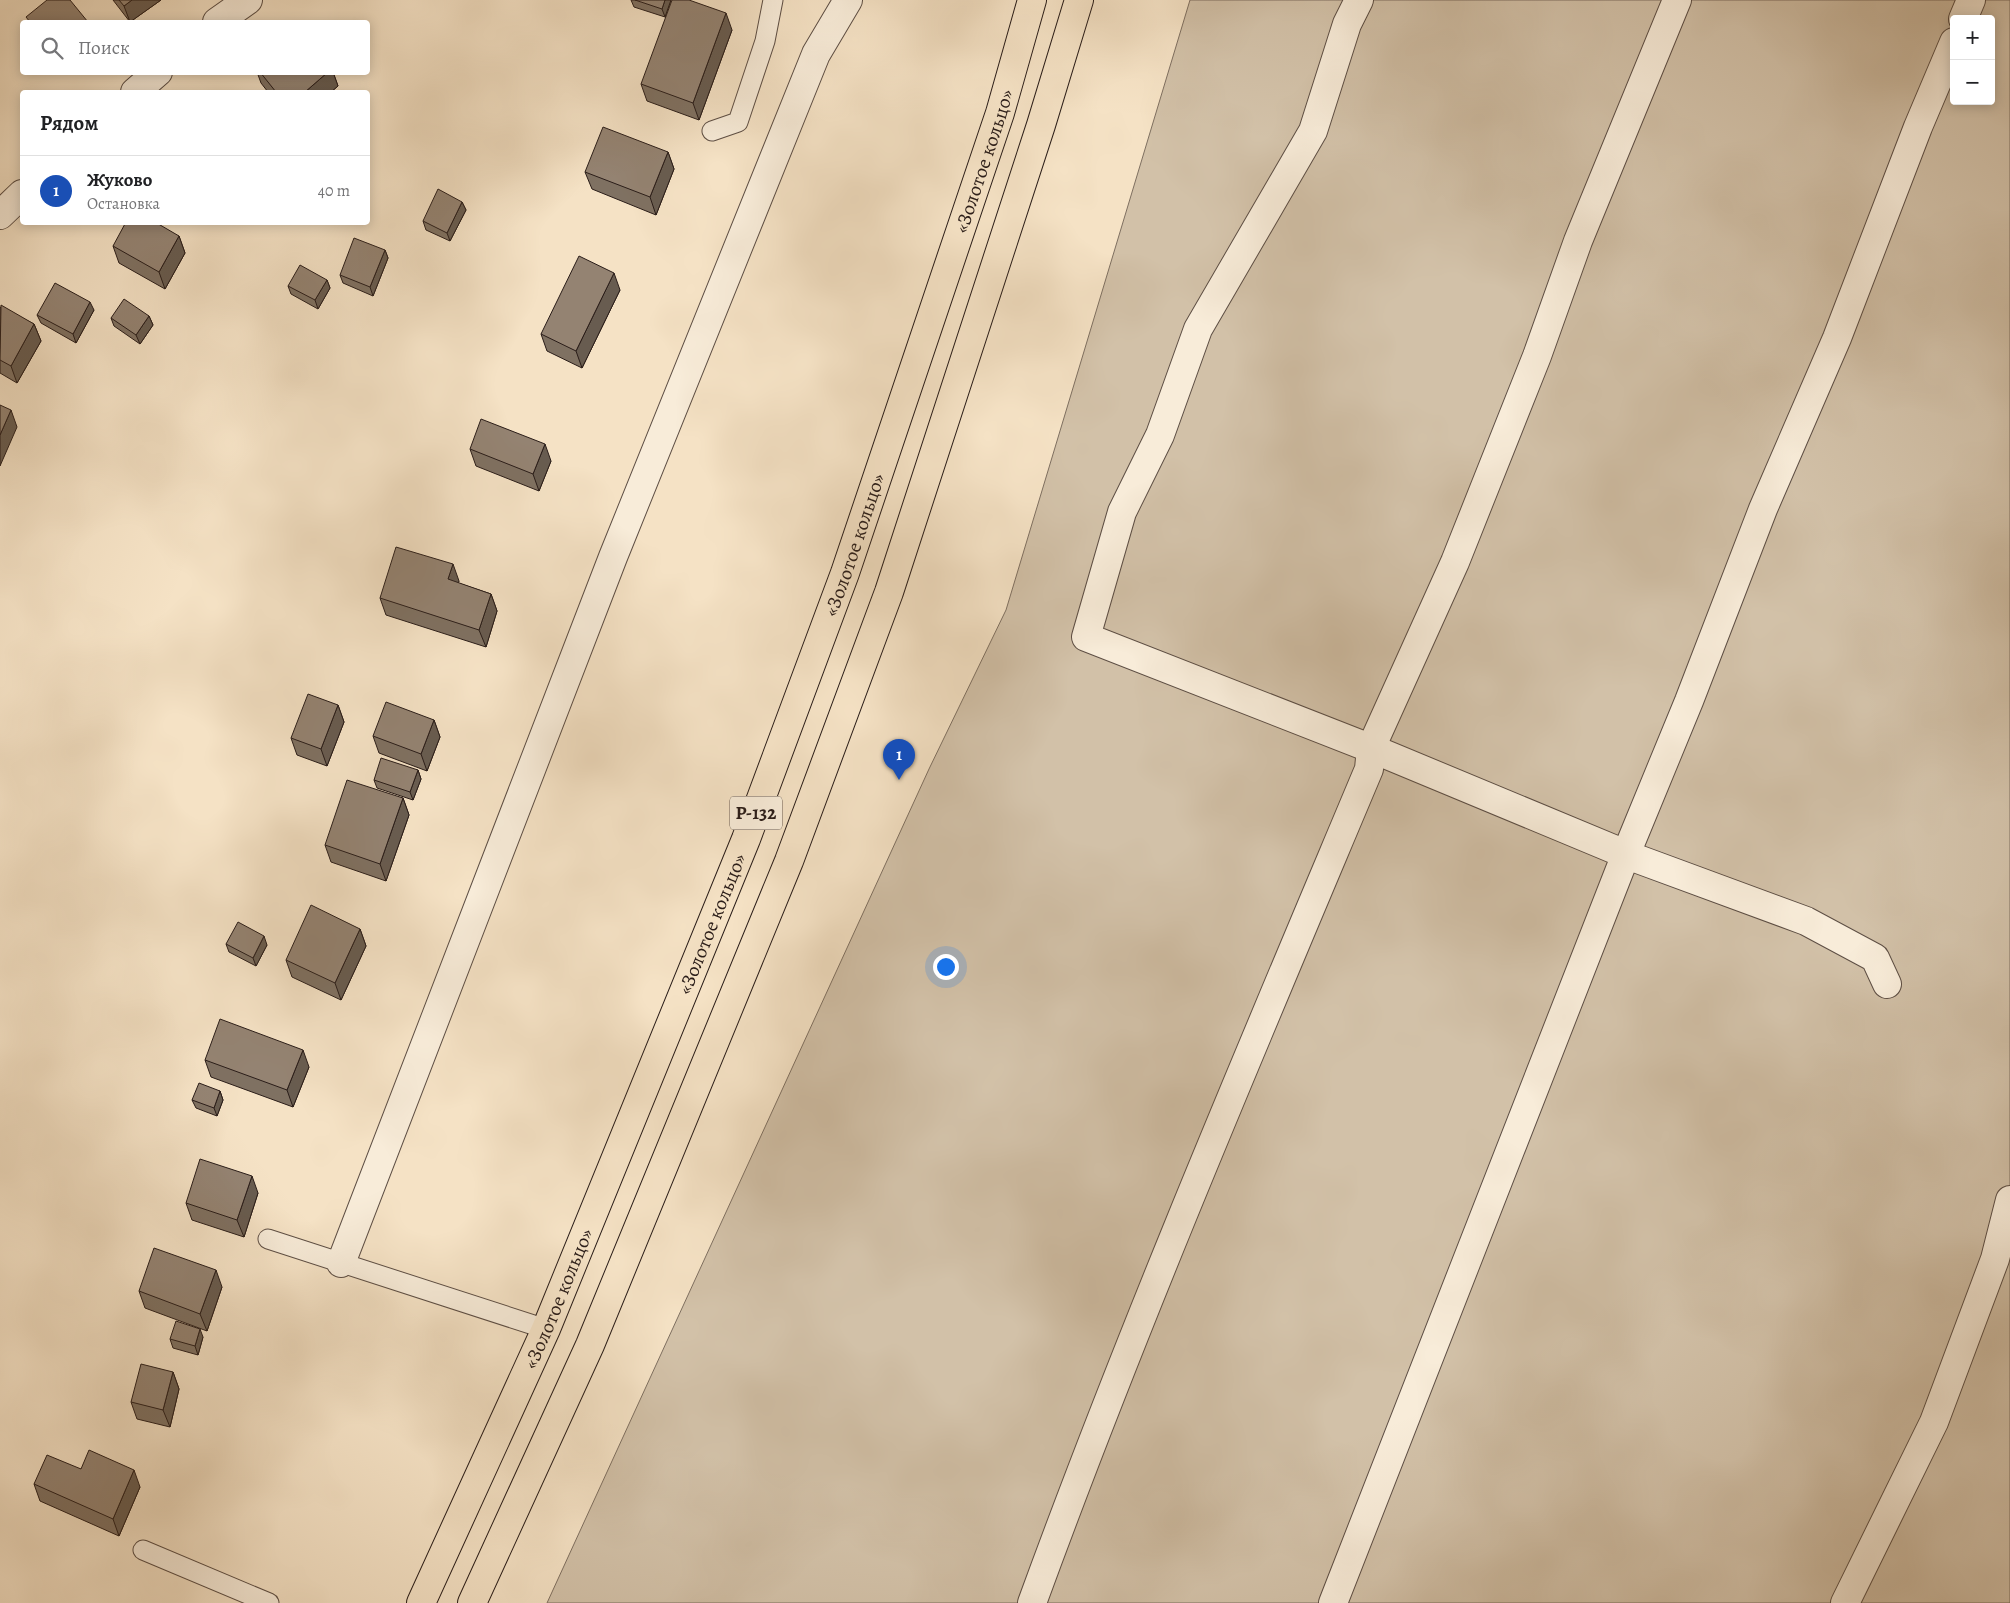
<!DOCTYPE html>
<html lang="ru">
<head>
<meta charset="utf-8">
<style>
  body { margin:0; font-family:Alegreya,serif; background:#f6f6f6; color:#202124 }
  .controls { position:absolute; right:15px; top:15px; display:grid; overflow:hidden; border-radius:5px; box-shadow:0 2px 12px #0003 }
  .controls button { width:45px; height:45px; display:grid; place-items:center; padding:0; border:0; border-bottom:1px solid #e0e0e0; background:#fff; color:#202124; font:25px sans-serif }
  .you { position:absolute; left:945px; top:966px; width:18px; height:18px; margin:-12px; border:4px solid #fff; border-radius:50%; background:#1a73e8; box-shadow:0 0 0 8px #1a73e833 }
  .badge { display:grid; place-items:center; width:32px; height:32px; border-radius:50%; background:#1a73e8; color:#fff; font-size:16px; font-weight:700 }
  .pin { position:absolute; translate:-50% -41px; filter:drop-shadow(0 1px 2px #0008) }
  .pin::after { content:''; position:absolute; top:26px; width:18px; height:15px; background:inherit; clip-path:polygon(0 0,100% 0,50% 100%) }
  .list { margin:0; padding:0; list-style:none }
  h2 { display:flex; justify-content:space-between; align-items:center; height:65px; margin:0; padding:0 20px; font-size:21px }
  h2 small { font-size:16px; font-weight:400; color:#757577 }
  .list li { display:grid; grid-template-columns:32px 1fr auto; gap:15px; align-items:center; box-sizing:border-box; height:70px; padding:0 20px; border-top:1px solid #e0e0e0 }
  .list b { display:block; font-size:19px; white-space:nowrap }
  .list p { margin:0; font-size:16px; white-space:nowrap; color:#757577 }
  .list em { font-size:16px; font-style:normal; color:#757577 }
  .icon { flex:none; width:28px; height:28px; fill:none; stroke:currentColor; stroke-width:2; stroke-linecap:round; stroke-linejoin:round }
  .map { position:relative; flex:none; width:2010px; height:1603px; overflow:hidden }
  .search { position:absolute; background:#fff; box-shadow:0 2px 12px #0003; left:20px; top:20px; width:350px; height:55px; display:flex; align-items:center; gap:12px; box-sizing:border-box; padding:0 18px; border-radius:5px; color:#757577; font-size:19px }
  .panel { position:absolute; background:#fff; box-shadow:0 2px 12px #0003; left:20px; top:90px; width:350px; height:135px; border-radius:5px }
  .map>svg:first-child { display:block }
</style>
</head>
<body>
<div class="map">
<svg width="2010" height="1603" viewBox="0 0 2010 1603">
  <rect width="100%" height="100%" fill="#f5e2c5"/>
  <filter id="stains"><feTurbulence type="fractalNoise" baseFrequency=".004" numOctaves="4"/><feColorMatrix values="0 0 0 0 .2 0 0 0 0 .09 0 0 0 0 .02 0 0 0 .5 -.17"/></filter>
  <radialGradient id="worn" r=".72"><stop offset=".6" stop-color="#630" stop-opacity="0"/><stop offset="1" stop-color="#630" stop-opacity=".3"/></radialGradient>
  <path fill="#d2c1a8" stroke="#7e6f60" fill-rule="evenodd" d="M 1190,0 L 2010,0 L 2010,1603 L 547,1603 L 929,769 L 1006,610 ZM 1954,19 L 1991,19 L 1991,101 L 1954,101 Z"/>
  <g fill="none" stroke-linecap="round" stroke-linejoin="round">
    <defs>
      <g id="service">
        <polyline points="712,131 738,122 765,41 773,0"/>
        <polyline points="268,1239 546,1329"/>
        <polyline points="143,1550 269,1603"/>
      </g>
      <g id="minor">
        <polyline points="1359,0 1347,24 1313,131 1198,329 1160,435 1122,512 1086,637 1380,752 1635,858 1806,921 1875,958 1887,984"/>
        <polyline points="1963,19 1971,0"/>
        <polyline points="217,22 248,0"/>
        <polyline points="135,92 158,72"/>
        <polyline points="0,215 22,194"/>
        <polyline points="341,1263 613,557 816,54 848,0"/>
        <path d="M 1032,1603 C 1135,1321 1253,1045 1369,769 L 1371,748 L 1455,562 L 1537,356 L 1578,241 L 1677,0"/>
        <polyline points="1333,1603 1626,854 1689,701 1763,509 1837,338 1918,127 1954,42"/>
        <polyline points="1845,1603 1934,1422 1995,1259 2010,1200"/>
      </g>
      <g id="trunk">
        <path id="s1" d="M 421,1603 L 546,1329 L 746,839 L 845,573 L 1000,113 L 1032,0"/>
        <polyline points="472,1603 590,1345 789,861 889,592 1041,125 1079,0"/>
      </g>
    </defs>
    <use href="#service" stroke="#5d4e44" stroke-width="21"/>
    <use href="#minor" stroke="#5d4e44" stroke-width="30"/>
    <use href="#trunk" stroke="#2a1d19" stroke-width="30"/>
    <use href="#service" stroke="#f8ecd9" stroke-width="19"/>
    <use href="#minor" stroke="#f8ecd9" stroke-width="28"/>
    <use href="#trunk" stroke="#f5e2c5" stroke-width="28"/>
  </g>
  <g fill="#7f7162" stroke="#2a1d19">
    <polygon points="113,0 161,0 130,22"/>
    <polygon points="631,0 671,0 665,17 634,7"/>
    <polygon points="732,30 699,120 647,101 641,84"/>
    <polygon points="257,72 333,72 338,86 331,92 268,92 261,83"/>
    <polygon points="668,152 674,169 656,215 592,189 585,172"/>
    <polygon points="462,202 466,210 450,241 426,230 423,221"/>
    <polygon points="179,236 185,253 165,289 119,263 113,246"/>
    <polygon points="385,250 388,258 373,296 343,283 340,275"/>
    <polygon points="327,280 330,288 318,309 291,294 288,286"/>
    <polygon points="620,290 582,368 547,351 541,334"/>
    <polygon points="0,307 34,324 41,341 17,383 0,373"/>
    <polygon points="94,310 76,343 41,323 37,315"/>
    <polygon points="149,316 153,325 140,344 114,326 111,318"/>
    <polygon points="470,449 551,461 539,491 476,466"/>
    <polygon points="459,581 458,583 491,594 497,611 486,647 386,615 380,598"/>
    <polygon points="338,705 344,722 327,766 297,755 291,738"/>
    <polygon points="434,720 440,737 427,771 379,753 373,736"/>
    <polygon points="418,770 421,779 413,800 377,788 374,780"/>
    <polygon points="403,798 409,815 386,881 331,862 325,845"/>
    <polygon points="360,929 366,946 341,1000 292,977 286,960"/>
    <polygon points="226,944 267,945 256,966 229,952"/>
    <polygon points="205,1060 309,1067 293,1107 211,1077"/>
    <polygon points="220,1091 223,1100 217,1116 196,1108 192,1100"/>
    <polygon points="258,1193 244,1237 192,1220 186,1203"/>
    <polygon points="222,1287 207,1331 145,1308 139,1291"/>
    <polygon points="203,1337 198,1355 173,1348 170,1339"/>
    <polygon points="173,1372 179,1389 170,1427 137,1419 131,1402"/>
    <polygon points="81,1469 140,1487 119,1536 40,1501 34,1484"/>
  </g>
  <g fill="#685c50" stroke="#2a1d19">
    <polygon points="132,0 161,0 130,22 124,6"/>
    <polygon points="665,0 671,0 665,17 662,9"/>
    <polygon points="726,13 732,30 699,120 693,103"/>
    <polygon points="328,72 333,72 338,86 331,92 305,92"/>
    <polygon points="668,152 674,169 656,215 650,197"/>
    <polygon points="462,202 466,210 450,241 447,233"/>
    <polygon points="179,236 185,253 165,289 159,272"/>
    <polygon points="385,250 388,258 373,296 370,287"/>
    <polygon points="614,273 620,290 582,368 576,351"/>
    <polygon points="327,280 330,288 318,309 315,300"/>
    <polygon points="90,302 94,310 76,343 73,334"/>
    <polygon points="149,316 153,325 140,344 136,335"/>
    <polygon points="34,324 41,341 17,383 11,366"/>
    <polygon points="11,410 17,427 0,466 0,435"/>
    <polygon points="545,444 551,461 539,491 533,474"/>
    <polygon points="453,564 459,581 454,597 448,579"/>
    <polygon points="491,594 497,611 486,647 479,630"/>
    <polygon points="338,705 344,722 327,766 321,749"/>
    <polygon points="434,720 440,737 427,771 421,754"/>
    <polygon points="418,770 421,779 413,800 410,792"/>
    <polygon points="403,798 409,815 386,881 380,864"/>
    <polygon points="360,929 366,946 341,1000 335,983"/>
    <polygon points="264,936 267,945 256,966 253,958"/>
    <polygon points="303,1050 309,1067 293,1107 287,1090"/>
    <polygon points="220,1091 223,1100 217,1116 214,1108"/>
    <polygon points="252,1176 258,1193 244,1237 237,1220"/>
    <polygon points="216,1270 222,1287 207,1331 200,1314"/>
    <polygon points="200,1329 203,1337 198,1355 195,1346"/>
    <polygon points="173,1372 179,1389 170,1427 163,1410"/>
    <polygon points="134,1470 140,1487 119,1536 113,1519"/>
  </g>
  <g fill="#948372" stroke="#2a1d19">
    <polygon points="47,0 70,0 88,22 30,22 26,17"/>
    <polygon points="119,0 132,0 124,6"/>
    <polygon points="635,0 665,0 662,9"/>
    <polygon points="672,0 689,0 726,13 693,103 641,84"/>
    <polygon points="260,72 328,72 305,92 276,92"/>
    <polygon points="603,127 668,152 650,197 585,172"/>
    <polygon points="438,189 462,202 447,233 423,221"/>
    <polygon points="126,222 155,222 179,236 159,272 113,246"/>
    <polygon points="354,238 385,250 370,287 340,275"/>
    <polygon points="579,256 614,273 576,351 541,334"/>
    <polygon points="300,265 327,280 315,300 288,286"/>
    <polygon points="55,283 90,302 73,334 37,315"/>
    <polygon points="124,299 149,316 136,335 111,318"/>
    <polygon points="1,305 34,324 11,366 0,360"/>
    <polygon points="0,405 11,410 0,435"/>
    <polygon points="481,419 545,444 533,474 470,449"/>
    <polygon points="396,547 453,564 448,579 491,594 479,630 380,598"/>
    <polygon points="308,694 338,705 321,749 291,738"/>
    <polygon points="386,702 434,720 421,754 373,736"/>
    <polygon points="381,758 418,770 410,792 374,780"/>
    <polygon points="347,780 403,798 380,864 325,845"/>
    <polygon points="311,905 360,929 335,983 286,960"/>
    <polygon points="238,922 264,936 253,958 226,944"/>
    <polygon points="220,1019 303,1050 287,1090 205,1060"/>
    <polygon points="199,1083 220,1091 214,1108 192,1100"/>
    <polygon points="200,1159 252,1176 237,1220 186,1203"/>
    <polygon points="154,1248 216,1270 200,1314 139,1291"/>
    <polygon points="176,1321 200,1329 195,1346 170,1339"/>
    <polygon points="141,1364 173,1372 163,1410 131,1402"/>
    <polygon points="89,1450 134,1470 113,1519 34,1484 47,1455 81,1469"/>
  </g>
  <g text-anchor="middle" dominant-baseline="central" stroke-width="4" stroke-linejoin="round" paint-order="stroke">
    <rect fill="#f8ecd9" stroke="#685b53" stroke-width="1" x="730" y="796.5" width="52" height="33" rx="4"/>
    <g font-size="19" font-weight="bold" fill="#2a1d19">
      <text x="756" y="813">Р-132</text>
    </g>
    <g font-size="20" fill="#2a1d19" stroke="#f8ecd9">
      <text stroke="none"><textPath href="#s1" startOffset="1549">«Золотое кольцо»</textPath></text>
      <text stroke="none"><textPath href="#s1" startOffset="1144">«Золотое кольцо»</textPath></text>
      <text stroke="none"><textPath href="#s1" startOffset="739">«Золотое кольцо»</textPath></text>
      <text stroke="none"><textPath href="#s1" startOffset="334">«Золотое кольцо»</textPath></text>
    </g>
  </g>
  <rect width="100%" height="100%" filter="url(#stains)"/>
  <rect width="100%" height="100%" fill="url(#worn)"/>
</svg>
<div class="controls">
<button>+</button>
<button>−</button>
</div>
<div class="you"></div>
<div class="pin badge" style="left:899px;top:780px;background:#1a4fb4">1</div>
<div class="search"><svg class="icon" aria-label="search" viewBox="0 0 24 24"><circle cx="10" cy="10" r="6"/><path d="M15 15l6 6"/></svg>Поиск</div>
<section class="panel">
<h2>Рядом<small></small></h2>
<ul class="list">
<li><span class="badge" style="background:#1a4fb4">1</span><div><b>Жуково</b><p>Остановка</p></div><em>40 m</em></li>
</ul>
</section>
</div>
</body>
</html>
